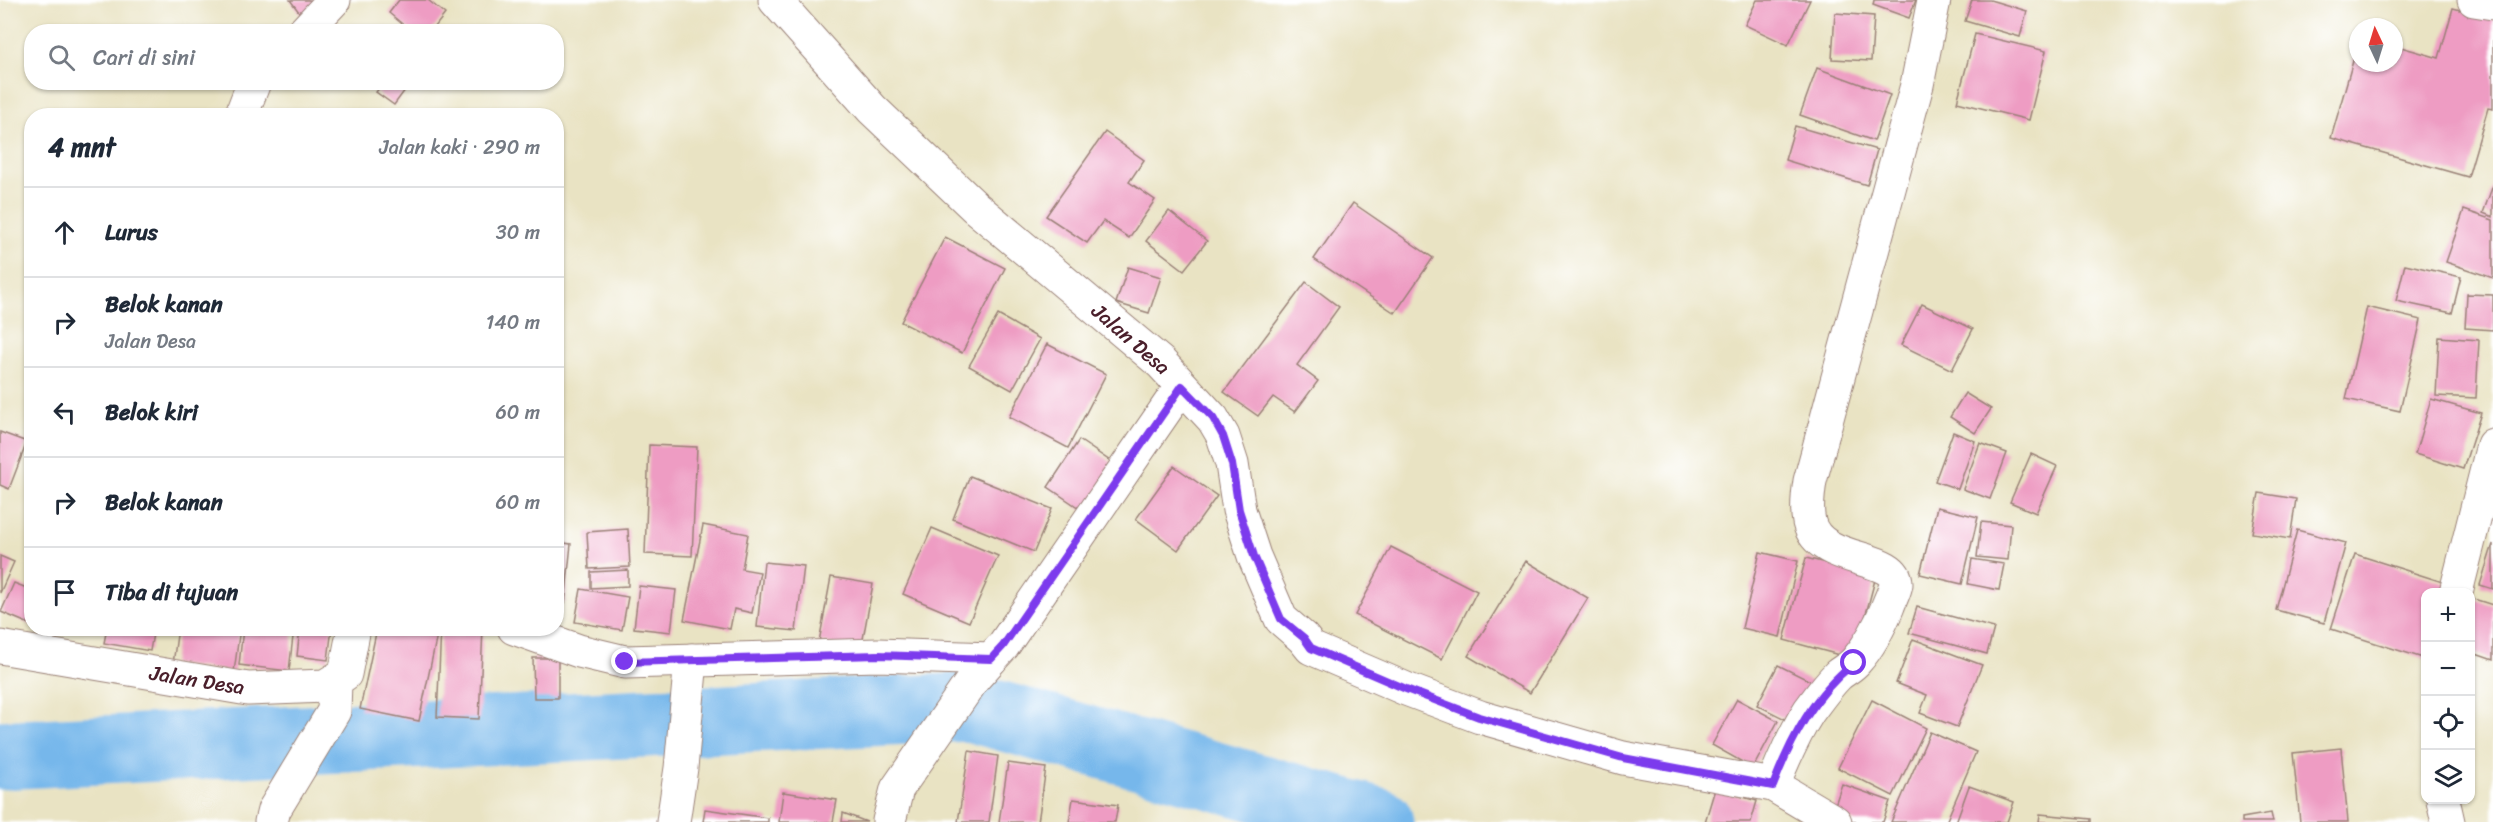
<!DOCTYPE html>
<html lang="id">
<head>
<meta charset="utf-8">
<style>
  body { margin:0; font-family:Sriracha,sans-serif; background:#f2f2f3; color:#1f2937 }
  .controls { position:absolute; right:18px; bottom:18px; display:grid; overflow:hidden; border-radius:12px; box-shadow:0 2px 4px #0004 }
  .controls button { width:54px; height:54px; display:grid; place-items:center; padding:0; border:0; border-bottom:2px solid #e0e1e3; background:#fff; color:#1f2937; font:30px sans-serif }
  .compass { position:absolute; left:2349px; top:18px; width:54px; height:54px; border-radius:50%; background:#fff; box-shadow:0 2px 4px #0004; rotate:356deg }
  .stop { position:absolute; width:18px; height:18px; margin:-14px; border:4px solid #7c3aed; border-radius:50%; background:#fff }
  .stop.end { background:#7c3aed; border-color:#fff; box-shadow:0 2px 6px #0008 }
  .list { margin:0; padding:0; list-style:none }
  h2 { display:flex; justify-content:space-between; align-items:center; height:78px; margin:0; padding:0 24px; font-size:26px }
  h2 small { font-size:20px; font-weight:400; color:#747a83 }
  .list li { display:grid; grid-template-columns:39px 1fr auto; gap:18px; align-items:center; box-sizing:border-box; height:90px; padding:0 24px; border-top:2px solid #e0e1e3 }
  .list b { display:block; font-size:22px; white-space:nowrap }
  .list p { margin:0; font-size:20px; white-space:nowrap; color:#747a83 }
  .list em { font-size:20px; font-style:normal; color:#747a83 }
  .icon { flex:none; width:33px; height:33px; fill:none; stroke:currentColor; stroke-width:2; stroke-linecap:round; stroke-linejoin:round }
  .map { position:relative; flex:none; width:2493px; height:822px; overflow:hidden }
  .search { position:absolute; background:#fff; box-shadow:0 2px 4px #0004; left:24px; top:24px; width:540px; height:66px; display:flex; align-items:center; gap:15px; box-sizing:border-box; padding:0 21px; border-radius:24px; color:#747a83; font-size:22px }
  .panel { position:absolute; background:#fff; box-shadow:0 2px 4px #0004; left:24px; top:108px; width:540px; height:528px; border-radius:24px }
  .map>svg:first-child { display:block }
</style>
</head>
<body>
<div class="map">
<svg width="2493" height="822" viewBox="0 0 2493 822">
  <rect width="100%" height="100%" fill="#fff"/>
  <filter id="ink" filterUnits="userSpaceOnUse"><feTurbulence type="fractalNoise" baseFrequency=".0167" numOctaves="2"/><feDisplacementMap in="SourceGraphic" scale="12" xChannelSelector="R" yChannelSelector="G"/><feConvolveMatrix kernelMatrix="1 2 1 2 8 2 1 2 1" color-interpolation-filters="sRGB"/></filter>
  <filter id="wash" filterUnits="userSpaceOnUse"><feTurbulence type="fractalNoise" baseFrequency=".008" numOctaves="4" result="noise"/><feDisplacementMap in="SourceGraphic" scale="24" xChannelSelector="R" yChannelSelector="G"/><feGaussianBlur stdDeviation="1.35" result="paint"/><feColorMatrix in="noise" values="0 0 0 0 0 0 0 0 0 0 0 0 0 0 0 0 0 1.4 0 .05"/><feComposite in="paint" operator="in"/></filter>
  <g filter="url(#wash)">
    <rect width="100%" height="100%" fill="#e9e3c3"/>
    <g fill="none" stroke-linecap="round" stroke-linejoin="round">
      <polyline stroke="#76b7eb" stroke-width="69" points="0,755 969,707 1379,822"/>
    </g>
    <g id="blocks">
      <g fill="#ee9cc3">
        <polygon points="290,0 323,0 302,16"/>
        <polygon points="399,0 428,0 445,14 431,32 412,32 389,13"/>
        <polygon points="1757,0 1810,0 1788,45 1745,25"/>
        <polygon points="1874,0 1916,0 1909,18 1873,5"/>
        <polygon points="1972,0 1990,0 2027,11 2020,37 1965,21"/>
        <polygon points="2453,8 2493,19 2493,109 2488,108 2468,177 2331,138 2357,47 2358,63 2394,63 2394,45 2439,58"/>
        <polygon points="1835,13 1874,16 1871,61 1832,59"/>
        <polygon points="1975,34 2046,51 2029,120 1957,102"/>
        <polygon points="1817,68 1890,95 1874,141 1800,115"/>
        <polygon points="384,82 411,82 394,105 376,92"/>
        <polygon points="1795,126 1877,150 1867,185 1785,160"/>
        <polygon points="1105,132 1144,160 1129,182 1155,200 1129,238 1103,221 1087,243 1046,216"/>
        <polygon points="2493,185 2493,217 2483,213"/>
        <polygon points="1353,203 1433,258 1395,313 1314,259"/>
        <polygon points="2464,210 2493,220 2493,278 2446,262"/>
        <polygon points="1169,211 1207,241 1184,270 1146,241"/>
        <polygon points="945,237 1005,268 962,353 901,322"/>
        <polygon points="2405,264 2461,277 2452,313 2396,301"/>
        <polygon points="1128,267 1161,277 1149,313 1116,303"/>
        <polygon points="1306,282 1339,307 1297,365 1318,381 1295,412 1273,397 1258,416 1224,392"/>
        <polygon points="2467,294 2493,295 2493,330 2465,328"/>
        <polygon points="1922,304 1973,329 1952,370 1901,345"/>
        <polygon points="2367,307 2421,320 2400,411 2346,399"/>
        <polygon points="998,315 1040,339 1012,390 969,366"/>
        <polygon points="2439,337 2479,340 2476,398 2436,396"/>
        <polygon points="1047,344 1106,374 1068,448 1009,417"/>
        <polygon points="1965,393 1991,409 1975,433 1950,417"/>
        <polygon points="2431,399 2481,413 2463,469 2415,454"/>
        <polygon points="0,432 27,442 9,489 0,485"/>
        <polygon points="1953,432 1975,441 1958,489 1935,481"/>
        <polygon points="1079,440 1116,465 1085,512 1048,487"/>
        <polygon points="1980,443 2007,453 1990,499 1963,489"/>
        <polygon points="649,445 697,447 692,556 645,554"/>
        <polygon points="2031,454 2057,466 2036,513 2010,502"/>
        <polygon points="1174,466 1217,496 1178,550 1136,519"/>
        <polygon points="970,476 1052,509 1034,552 953,519"/>
        <polygon points="2259,493 2296,499 2290,539 2252,533"/>
        <polygon points="1937,507 1978,517 1962,584 1920,574"/>
        <polygon points="1981,522 2011,525 2008,560 1977,557"/>
        <polygon points="703,525 748,534 742,569 760,572 752,613 734,609 730,629 684,620"/>
        <polygon points="932,528 998,556 969,622 903,594"/>
        <polygon points="628,529 630,567 589,569 587,532"/>
        <polygon points="2297,530 2346,543 2324,623 2276,610"/>
        <polygon points="556,542 571,544 565,603 556,602"/>
        <polygon points="2493,544 2493,589 2480,585"/>
        <polygon points="1391,547 1477,591 1442,659 1355,615"/>
        <polygon points="1760,552 1798,561 1780,637 1742,628"/>
        <polygon points="2355,554 2455,586 2453,592 2426,592 2426,659 2331,629"/>
        <polygon points="0,556 14,562 0,593"/>
        <polygon points="1806,558 1876,576 1854,659 1784,640"/>
        <polygon points="1972,559 2004,564 1999,590 1968,584"/>
        <polygon points="1526,561 1588,598 1530,693 1468,656"/>
        <polygon points="764,562 804,566 796,631 757,627"/>
        <polygon points="628,570 628,586 591,588 591,572"/>
        <polygon points="831,577 873,584 861,650 819,642"/>
        <polygon points="14,583 32,590 32,625 1,612"/>
        <polygon points="639,586 676,590 671,632 634,628"/>
        <polygon points="581,589 628,597 622,630 575,622"/>
        <polygon points="2474,599 2493,605 2493,660 2470,652 2470,609"/>
        <polygon points="1917,607 1994,628 1987,654 1909,633"/>
        <polygon points="107,628 154,628 150,651 104,643"/>
        <polygon points="178,628 240,628 234,672 173,664"/>
        <polygon points="243,628 294,628 289,671 239,665"/>
        <polygon points="300,628 332,628 328,660 297,656"/>
        <polygon points="377,628 406,628 437,635 419,721 360,709"/>
        <polygon points="441,628 483,628 479,719 437,717"/>
        <polygon points="1913,639 1982,665 1957,727 1920,713 1927,695 1896,683"/>
        <polygon points="533,658 558,658 558,698 534,698"/>
        <polygon points="1778,665 1816,684 1795,724 1757,705"/>
        <polygon points="1737,699 1778,721 1753,768 1712,745"/>
        <polygon points="1872,700 1926,728 1893,796 1838,768"/>
        <polygon points="1930,732 1976,752 1946,822 1891,822"/>
        <polygon points="2341,748 2348,822 2300,822 2293,753"/>
        <polygon points="969,751 998,756 989,822 958,822"/>
        <polygon points="1008,763 1046,768 1038,822 999,822"/>
        <polygon points="1842,784 1890,801 1883,822 1856,822 1832,814"/>
        <polygon points="1969,786 2014,802 2007,822 1956,822"/>
        <polygon points="1715,789 1757,801 1751,822 1705,822"/>
        <polygon points="783,792 837,800 833,822 779,822"/>
        <polygon points="1073,799 1118,805 1115,822 1069,822"/>
        <polygon points="705,809 768,818 768,822 703,822"/>
        <polygon points="843,813 867,822 842,822"/>
        <polygon points="2271,813 2273,822 2242,822 2242,818"/>
        <polygon points="2040,814 2091,819 2091,822 2039,822"/>
      </g>
    </g>
  </g>
  <g filter="url(#ink)">
    <use href="#blocks" fill-opacity="0" stroke="#9a8177" stroke-width="1.5"/>
    <g fill="none" stroke-linecap="round" stroke-linejoin="round">
      <defs>
        <g id="street">
          <polyline points="775,0 872,109 975,207 1161,363 1213,419 1223,436 1232,464 1239,510 1254,556 1281,619 1303,638 1311,648 1406,689 1480,717 1623,758 1773,785 1835,822"/>
          <polyline points="2474,0 2493,3"/>
          <polyline points="304,32 334,0"/>
          <polyline points="241,116 254,82"/>
          <polyline points="2456,592 2493,445"/>
          <polyline points="514,628 579,651 625,662 878,655 991,659 1003,646 1182,386"/>
          <polyline points="0,647 248,689 325,686 345,674 354,628"/>
          <path d="M 1773,785 C 1783,760 1794,734 1809,711 C 1818,699 1827,686 1838,675 C 1844,670 1851,667 1856,661 C 1870,645 1880,626 1888,606 C 1890,600 1895,591 1896,584 C 1897,553 1819,565 1809,522 C 1806,509 1808,494 1810,481 L 1917,85 L 1934,0"/>
          <polyline points="2443,800 2448,822"/>
          <polyline points="889,821 897,789 974,678 991,659"/>
          <polyline points="271,822 274,810 334,711 335,682"/>
          <polyline points="673,822 681,768 691,660"/>
        </g>
      </defs>
      <use href="#street" stroke="#9a8177" stroke-width="35"/>
      <use href="#street" stroke="#fff" stroke-width="33"/>
    </g>
  </g>
  <g fill="none" stroke-linecap="round" stroke-linejoin="round" filter="url(#ink)">
    <path stroke="#7c3aed" stroke-width="8" d="M 625,662 L 878,655 L 991,659 L 1003,646 L 1182,386 L 1213,418 L 1223,436 L 1232,464 L 1239,510 L 1254,556 L 1281,619 L 1304,638 L 1311,648 L 1406,689 L 1479,717 L 1623,758 L 1773,786 C 1791,739 1814,694 1854,663"/>
  </g>
  <g text-anchor="middle" dominant-baseline="central" stroke-width="5" stroke-linejoin="round" paint-order="stroke">
    <g font-size="21" fill="#4a1f2b" stroke="#fff">
      <text transform="translate(1131 339) rotate(41)">Jalan Desa</text>
      <text transform="translate(197 680) rotate(9)">Jalan Desa</text>
    </g>
  </g>
</svg>
<div class="controls">
<button>+</button>
<button>−</button>
<button><svg class="icon" aria-label="locate" viewBox="0 0 24 24"><circle cx="12" cy="12" r="6"/><path d="M12 2v4M12 18v4M2 12h4M18 12h4"/></svg></button>
<button><svg class="icon" aria-label="layers" viewBox="0 0 24 24"><path d="M12 4l9 5-9 5-9-5zM3 14l9 5 9-5"/></svg></button>
</div>
<svg class="compass" viewBox="-18 -18 36 36"><path d="M0-13l5 13h-10z" fill="#e53935"/><path d="M0 13l5-13h-10z" fill="#747a83"/></svg>
<div class="stop" style="left:1854px;top:663px"></div>
<div class="stop end" style="left:625px;top:662px"></div>
<div class="search"><svg class="icon" aria-label="search" viewBox="0 0 24 24"><circle cx="10" cy="10" r="6"/><path d="M15 15l6 6"/></svg>Cari di sini</div>
<section class="panel">
<h2>4 mnt<small>Jalan kaki · 290 m</small></h2>
<ul class="list">
<li><svg class="icon" aria-label="ahead" viewBox="0 0 24 24"><path d="M12 20V5M6 11l6-6 6 6"/></svg><div><b>Lurus</b></div><em>30 m</em></li>
<li><svg class="icon" aria-label="right" viewBox="0 0 24 24"><path d="M7 20v-9h11M14 6l5 5-5 5"/></svg><div><b>Belok kanan</b><p>Jalan Desa</p></div><em>140 m</em></li>
<li><svg class="icon" aria-label="left" viewBox="0 0 24 24"><path d="M17 20v-9H6M10 6l-5 5 5 5"/></svg><div><b>Belok kiri</b></div><em>60 m</em></li>
<li><svg class="icon" aria-label="right" viewBox="0 0 24 24"><path d="M7 20v-9h11M14 6l5 5-5 5"/></svg><div><b>Belok kanan</b></div><em>60 m</em></li>
<li><svg class="icon" aria-label="arrive" viewBox="0 0 24 24"><path d="M6 21V4h12l-3 4 3 4H6"/></svg><div><b>Tiba di tujuan</b></div></li>
</ul>
</section>
</div>
</body>
</html>
